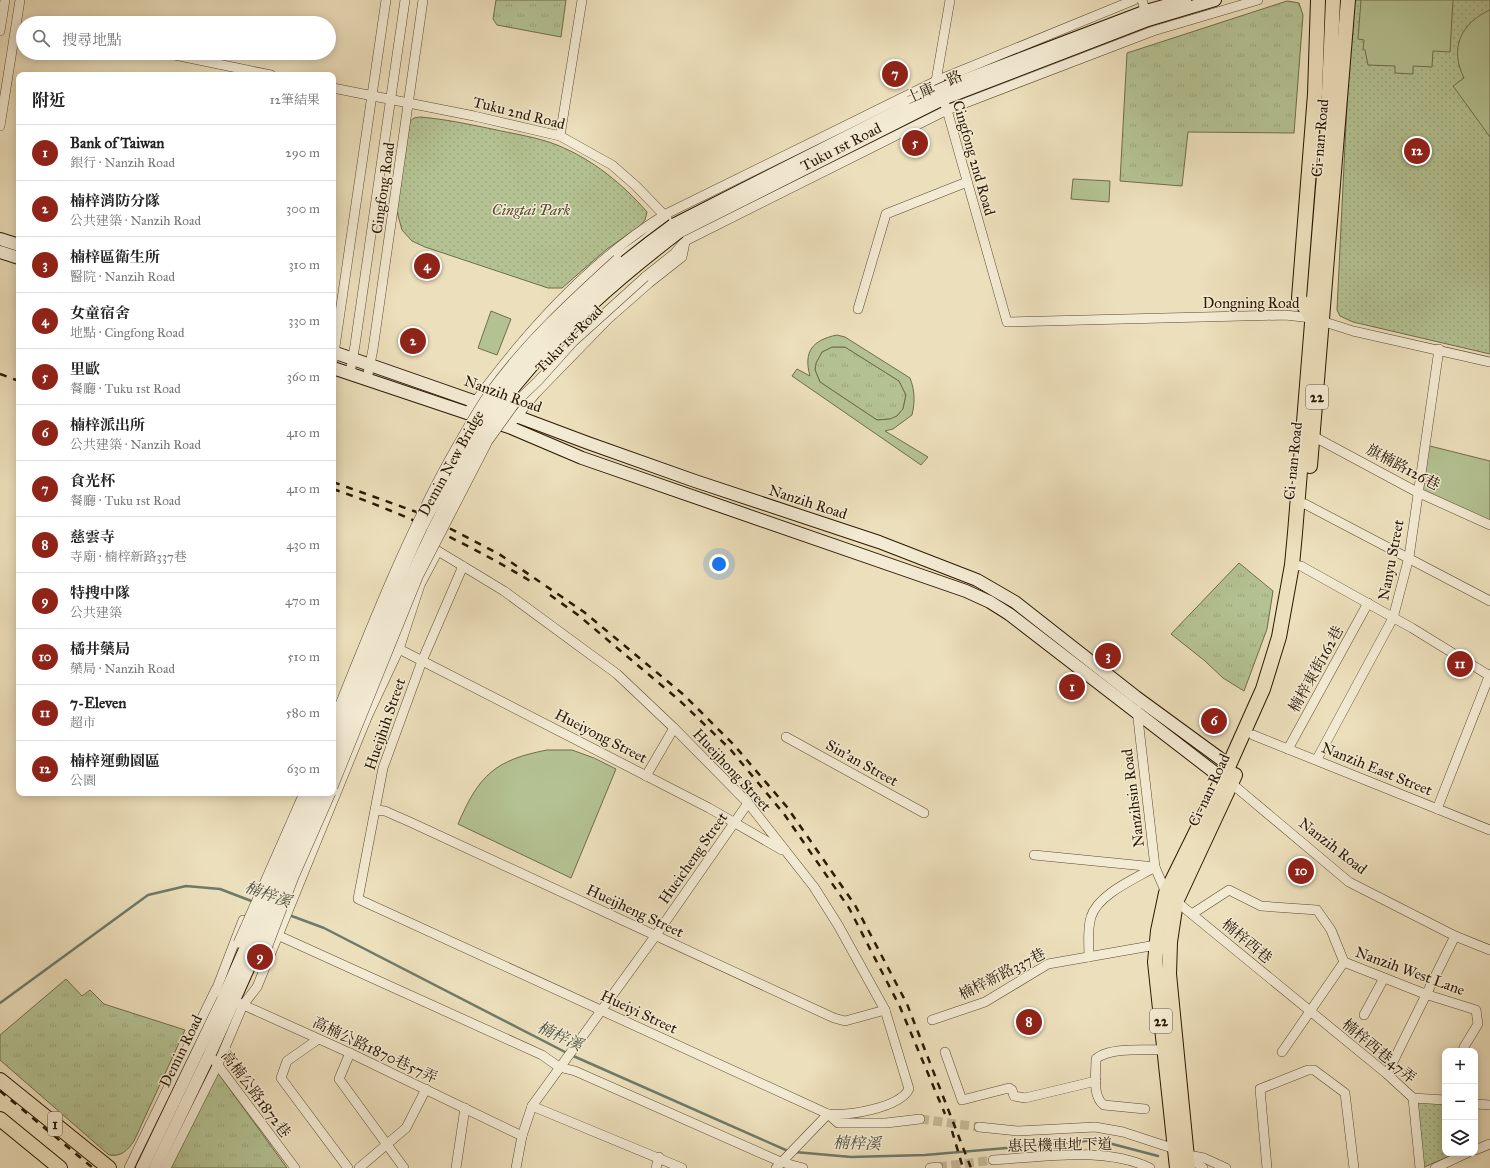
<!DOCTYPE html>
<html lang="zh-TW">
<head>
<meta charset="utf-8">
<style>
  body { margin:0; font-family:"IM FELL Great Primer","Noto Serif TC",serif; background:#f2f2f2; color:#222 }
  .controls { position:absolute; right:12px; bottom:12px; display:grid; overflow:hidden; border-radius:8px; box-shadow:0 2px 10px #0003 }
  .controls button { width:36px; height:36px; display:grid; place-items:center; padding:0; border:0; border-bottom:1px solid #e0e0e0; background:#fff; color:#222; font:20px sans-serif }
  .you { position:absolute; left:719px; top:564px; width:14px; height:14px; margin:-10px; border:3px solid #fff; border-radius:50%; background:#1a73e8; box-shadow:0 0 0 6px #1a73e833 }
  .badge { display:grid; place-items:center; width:26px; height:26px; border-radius:50%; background:#8f2418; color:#fff; font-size:13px; font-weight:700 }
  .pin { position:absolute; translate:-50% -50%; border:2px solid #fff; box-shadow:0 1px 4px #0006 }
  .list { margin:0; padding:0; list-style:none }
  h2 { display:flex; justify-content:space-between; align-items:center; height:52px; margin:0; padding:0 16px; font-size:17px }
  h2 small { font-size:13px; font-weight:400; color:#767676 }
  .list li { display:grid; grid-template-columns:26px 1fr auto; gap:12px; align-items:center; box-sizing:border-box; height:56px; padding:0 16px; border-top:1px solid #e0e0e0 }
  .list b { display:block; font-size:15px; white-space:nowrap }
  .list p { margin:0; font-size:13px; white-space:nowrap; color:#767676 }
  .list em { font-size:13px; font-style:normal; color:#767676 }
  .icon { flex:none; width:22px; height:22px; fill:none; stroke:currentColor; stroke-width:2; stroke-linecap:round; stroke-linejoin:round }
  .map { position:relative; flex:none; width:1490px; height:1168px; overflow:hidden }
  .search { position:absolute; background:#fff; box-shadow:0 2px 10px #0003; left:16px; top:16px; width:320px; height:44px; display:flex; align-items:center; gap:10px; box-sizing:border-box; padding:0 14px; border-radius:22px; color:#767676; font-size:15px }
  .panel { position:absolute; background:#fff; box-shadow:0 2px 10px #0003; left:16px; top:72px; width:320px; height:724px; border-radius:8px }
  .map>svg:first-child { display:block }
</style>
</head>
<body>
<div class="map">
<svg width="1490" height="1168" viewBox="0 0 1490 1168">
  <defs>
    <pattern id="grass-tufts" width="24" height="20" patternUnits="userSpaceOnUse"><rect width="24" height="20" fill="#b4c293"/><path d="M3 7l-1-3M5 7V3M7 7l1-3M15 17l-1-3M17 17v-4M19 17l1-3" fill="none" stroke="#9ba67d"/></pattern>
    <pattern id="park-dots" width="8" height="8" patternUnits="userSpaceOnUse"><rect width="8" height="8" fill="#b4c293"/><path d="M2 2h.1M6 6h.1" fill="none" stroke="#9ba67d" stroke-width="1.8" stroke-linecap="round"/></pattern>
  </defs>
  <rect width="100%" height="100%" fill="#ecdfbb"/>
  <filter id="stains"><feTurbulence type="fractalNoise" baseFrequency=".005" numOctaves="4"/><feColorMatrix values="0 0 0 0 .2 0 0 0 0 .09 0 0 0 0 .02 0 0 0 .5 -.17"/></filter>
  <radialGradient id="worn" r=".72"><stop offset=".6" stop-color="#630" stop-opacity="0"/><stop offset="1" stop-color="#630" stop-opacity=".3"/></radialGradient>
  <g fill="url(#grass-tufts)" stroke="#6f6d4a">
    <polygon points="496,0 566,0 561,37 497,25 493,19"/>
    <polygon points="1287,1 1299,3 1303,15 1294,133 1188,132 1182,186 1120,181 1127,53"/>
    <polygon points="832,347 845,347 899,381 906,395 903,409 897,416 891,419 877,420 820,382 815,370 816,363 822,352"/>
    <polygon points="1239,563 1273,591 1267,629 1244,691 1223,678 1205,661 1171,634"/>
    <path d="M 66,979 L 82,996 L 90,990 L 104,1004 L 185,1030 L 134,1141 C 127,1151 121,1157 109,1155 L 0,1060 L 0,1035 Z"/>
    <polygon points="218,1073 287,1168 171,1168"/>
  </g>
  <g fill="url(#park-dots)" stroke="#6f6d4a">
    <polygon points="1352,0 1490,0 1490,354 1353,322 1340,316 1337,310"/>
    <path d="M 420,117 C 444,119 468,124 492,129 C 514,134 537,137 557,145 C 592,159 623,184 647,212 L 645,220 L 640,226 L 607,249 L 562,288 L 548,288 L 425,247 L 412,241 L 402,230 L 396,208 L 409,122 L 414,118 Z"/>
    <polygon points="1417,1101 1445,1104 1445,1153 1457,1153 1422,1168"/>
  </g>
  <g fill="#b4c293" stroke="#6f6d4a" fill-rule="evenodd">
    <polygon points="1361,0 1453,0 1450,52 1433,51 1432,67 1413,66 1413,74 1395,73 1395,66 1368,65 1365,50 1363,49 1364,40 1358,39"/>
    <path d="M 1490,10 L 1490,137 L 1453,86 L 1464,78 C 1449,48 1461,23 1490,10 Z"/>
    <polygon points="1073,179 1110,181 1109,202 1071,199"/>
    <polygon points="491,311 511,319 497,355 478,348"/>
    <path d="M 837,335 L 845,337 L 910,378 C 915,391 915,402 912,415 L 893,429 L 885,431 L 928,457 L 921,465 L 792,376 L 797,369 L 810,376 C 803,351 813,340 837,335 ZM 832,347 L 845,347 L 899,381 L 906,395 L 903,409 L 897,416 L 890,419 L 877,420 L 820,382 L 815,370 L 816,363 L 822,352 Z"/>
    <polygon points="1426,445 1490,461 1490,522 1420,491"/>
    <path d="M 547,750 L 572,750 L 594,758 L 616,769 L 571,878 L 458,824 C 479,775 495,760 547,750 Z"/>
  </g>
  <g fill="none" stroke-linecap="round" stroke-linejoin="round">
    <g stroke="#6d7a6b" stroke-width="2.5">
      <polyline points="289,915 324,928 567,1053"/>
      <polyline points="0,1003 148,895 186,886 220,889 254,902"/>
      <polyline points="571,1055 788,1151"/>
      <polyline points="795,1152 851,1157 925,1155 1097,1140 1158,1156"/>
    </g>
    <g stroke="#c5b796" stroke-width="9" stroke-dasharray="9 4.5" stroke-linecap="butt">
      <polyline points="920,1119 979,1127"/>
      <polyline points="938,1167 993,1160"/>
    </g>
    <defs>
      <g id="street">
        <polyline points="950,0 936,81 947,110 1007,322 1285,315 1312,318 1353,331 1490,362"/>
        <polyline points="1142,0 1147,17"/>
        <polyline points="0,31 5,0"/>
        <polyline points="165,53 271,75"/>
        <polyline points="333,88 474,116 560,136 612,165 636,186 667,218"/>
        <polyline points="0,126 20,0"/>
        <polyline points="560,136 582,0"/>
        <path d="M 617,259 C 631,249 661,232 664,215"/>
        <polyline points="645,277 675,253 685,241 947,110 1153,31 1258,0"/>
        <polyline points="858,309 886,214 967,182"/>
        <polyline points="333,360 386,0"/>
        <polyline points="350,373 355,345 405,0"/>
        <polyline points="367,379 373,349 423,0"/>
        <path d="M 467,413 C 521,337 585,265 664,215 L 936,81 L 1134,0"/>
        <polyline points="513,421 536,393 608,319 649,283 682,257 685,242"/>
        <polyline points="1309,434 1417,492 1490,525"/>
        <polyline points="1298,503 1305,504 1490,601"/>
        <polyline points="1292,565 1301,566 1412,628 1490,676"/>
        <polyline points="399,649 709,808 782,850"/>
        <polyline points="1137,710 1155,867 1166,893 1387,1074 1413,1098 1420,1168"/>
        <polyline points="1253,735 1490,830"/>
        <polyline points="786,737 924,813"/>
        <polyline points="1288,749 1368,603"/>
        <polyline points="1317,759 1393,618 1409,557 1439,349"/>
        <polyline points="646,776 674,728"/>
        <polyline points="1231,783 1349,882 1455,936 1490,950"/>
        <polyline points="1437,809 1490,674"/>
        <polyline points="376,810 385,811 410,822 834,1018 845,1021 885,1010"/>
        <polyline points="1034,855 1155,867"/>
        <polyline points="1192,914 1229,890 1261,906 1317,910 1331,930 1344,962 1425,994 1476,1010 1478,1024 1464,1047 1463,1051"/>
        <polyline points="275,934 542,1055 559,1067 575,1071 781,1162 803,1168"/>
        <path d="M 1089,957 C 1089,944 1087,929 1091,917 C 1098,894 1135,879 1155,867"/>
        <polyline points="215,993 243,920 254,925"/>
        <polyline points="239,1003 350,1053 522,1136"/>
        <polyline points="1364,1015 1384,978"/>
        <polyline points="932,1020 985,1002 1048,964 1156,945"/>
        <polyline points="317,1040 287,1061 281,1078 348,1168"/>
        <polyline points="945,1052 962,1100 1009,1088 1012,1090 1014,1096 1025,1098 1096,1081"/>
        <polyline points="1282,1052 1344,962"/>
        <polyline points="350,1053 339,1079 404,1168"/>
        <polyline points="214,1060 295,1168"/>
        <polyline points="1387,1074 1455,936"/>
        <polyline points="1413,1098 1445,1100"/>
        <polyline points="1475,1104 1490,1105"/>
        <polyline points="532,1106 682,1168"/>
        <path d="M 1145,1109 L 1104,1105 C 1092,1097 1096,1073 1096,1059 C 1108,1047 1147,1050 1164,1050"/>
        <polyline points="979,1127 1018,1131 1095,1127 1123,1132 1175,1149 1187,1155 1203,1168"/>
        <polyline points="1475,1150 1490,1144"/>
        <polyline points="1188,1155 1204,1158 1226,1168"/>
        <path d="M 993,1160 C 1043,1157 1104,1146 1150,1168"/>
        <polyline points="129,1168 216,989"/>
        <path d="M 166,1168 L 218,1064 L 243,1005 L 257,987 L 368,715 L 399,649 L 420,585 L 438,551 L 504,591 L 617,674 L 674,728 L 748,803 L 814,887 L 838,925 L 885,1010 L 909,1089 C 899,1108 849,1116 828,1114 L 358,899 L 383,768 L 422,661 L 463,566"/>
        <polyline points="359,1168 406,1128 426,1089"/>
        <polyline points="456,1168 465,1108"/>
        <polyline points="516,1168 522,1136 532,1106 656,935 748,803"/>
        <polyline points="656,1168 659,1157"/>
        <polyline points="776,1168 828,1114 838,1123 886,1123 920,1119"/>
        <polyline points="930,1168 938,1167"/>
        <polyline points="1267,1168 1260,1089 1308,1070 1314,1070 1345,1093 1354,1168"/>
        <polyline points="1435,1168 1467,1153"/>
      </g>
      <g id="secondary">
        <polyline points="673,225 939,90 1146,11 1185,0"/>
        <polyline points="679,232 943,99 1148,20 1215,0"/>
        <polyline points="0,239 19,245"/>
        <polyline points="0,252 19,258"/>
        <polyline points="333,352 516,416 588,443 695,481 879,542 977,580 1015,602 1136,697 1229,765 1230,774"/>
        <polyline points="333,368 509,427 582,458 966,591 990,602 1009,614 1223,779 1230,782"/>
        <polyline points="142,1168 224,997 246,947"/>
        <polyline points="155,1168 209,1056 255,953"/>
      </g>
      <g id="primary">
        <polyline points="1312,318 1299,298 1315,94 1318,0"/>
        <polyline points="1310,466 1348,0"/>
        <polyline points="0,1080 109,1168"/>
        <polyline points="0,1119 60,1168"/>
        <polyline points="1177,1168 1155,962 1158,931 1166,893 1229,765 1263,689 1279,637 1292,565 1295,533 1327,138 1333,0"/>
        <polyline points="1188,1168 1169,974 1170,942 1176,902 1235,775"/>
      </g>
    </defs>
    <use href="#street" stroke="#5a4a30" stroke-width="10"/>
    <use href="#secondary" stroke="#2a1802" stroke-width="14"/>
    <use href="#primary" stroke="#2a1802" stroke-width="16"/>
    <use href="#street" stroke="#f3ead3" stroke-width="9"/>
    <use href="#secondary" stroke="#f3ead3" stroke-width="12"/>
    <use href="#primary" stroke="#ecdfbb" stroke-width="14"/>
    <g stroke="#2a1802" stroke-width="2.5" stroke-dasharray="7 7" stroke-linecap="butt">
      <polyline points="0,374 19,381"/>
      <polyline points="333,482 422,514 499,554 584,612 684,695 734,745 787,807 855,905 907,1004 971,1168"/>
      <path d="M 333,489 C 403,513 472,545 535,584"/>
      <polyline points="550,595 578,615 679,700 730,749 784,814 849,908 900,1007 945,1114"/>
      <polyline points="0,1091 93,1168"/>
      <polyline points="952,1131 963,1168"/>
    </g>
    <defs>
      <g id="street-bridge">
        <path d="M 333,722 C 369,632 404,542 451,457 C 463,436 475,414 488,395 C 525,343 571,301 617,259"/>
        <polyline points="333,787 418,577 488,441 516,402 538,381 573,342 645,277"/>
        <polyline points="238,943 304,793"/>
        <polyline points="264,956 294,877 331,793"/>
      </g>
      <g id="secondary-bridge">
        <path d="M 333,739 C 359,675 384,610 412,547 C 426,514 445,483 463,452 C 476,428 490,404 506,382 C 552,321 611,270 673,225"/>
        <path d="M 333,767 C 374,665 412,565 465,469 C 481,441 495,411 515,386 C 563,326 619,278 679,232"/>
        <polyline points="246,947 311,793"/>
        <polyline points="255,953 322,793"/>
      </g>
    </defs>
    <use href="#street-bridge" stroke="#5a4a30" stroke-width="10" stroke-linecap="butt"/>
    <use href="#secondary-bridge" stroke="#2a1802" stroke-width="14" stroke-linecap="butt"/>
    <use href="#street-bridge" stroke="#f3ead3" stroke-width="9"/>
    <use href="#secondary-bridge" stroke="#f3ead3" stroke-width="12"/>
  </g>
  <g text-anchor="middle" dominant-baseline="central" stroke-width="3" stroke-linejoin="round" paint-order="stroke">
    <g fill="#f3ead3" stroke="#665741" stroke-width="1">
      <rect x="1306" y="385" width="22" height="24" rx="3"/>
      <rect x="1150" y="1009" width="22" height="24" rx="3"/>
      <rect x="48" y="1112" width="14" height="24" rx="3"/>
    </g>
    <g font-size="14" font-weight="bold" fill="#2a1802">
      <text x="1317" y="397">22</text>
      <text x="1161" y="1021">22</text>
      <text x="55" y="1124">1</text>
    </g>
    <g font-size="15" fill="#2a1802" stroke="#f3ead3">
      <text transform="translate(934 87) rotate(-24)">土庫一路</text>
      <text transform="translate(519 113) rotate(14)">Tuku 2nd Road</text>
      <text transform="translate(1320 138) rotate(-85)">Ci-nan Road</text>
      <text transform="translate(841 147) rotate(-27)">Tuku 1st Road</text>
      <text transform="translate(974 158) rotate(74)">Cingfong 2nd Road</text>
      <text transform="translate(383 188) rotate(-82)">Cingfong Road</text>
      <text x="1251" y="303">Dongning Road</text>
      <text transform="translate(569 339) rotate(-45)">Tuku 1st Road</text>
      <text transform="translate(503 394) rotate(20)">Nanzih Road</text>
      <text transform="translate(1293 461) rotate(-84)">Ci-nan Road</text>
      <text transform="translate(451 463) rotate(-61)">Demin New Bridge</text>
      <text transform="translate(1403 467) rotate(28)">旗楠路126巷</text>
      <text transform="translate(808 502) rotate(18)">Nanzih Road</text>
      <text transform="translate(1391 560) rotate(-79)">Nanyu Street</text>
      <text transform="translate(1316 669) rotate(-61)">楠梓東街162巷</text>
      <text transform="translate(385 724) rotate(-71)">Hueijhih Street</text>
      <text transform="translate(601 736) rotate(27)">Hueiyong Street</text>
      <text transform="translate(862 763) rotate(29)">Sin'an Street</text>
      <text transform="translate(1377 769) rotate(22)">Nanzih East Street</text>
      <text transform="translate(732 770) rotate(47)">Hueijhong Street</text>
      <text transform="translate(1209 790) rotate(-65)">Ci-nan Road</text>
      <text transform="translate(1133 798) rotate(-97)">Nanzihsin Road</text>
      <text transform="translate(1333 846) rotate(38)">Nanzih Road</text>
      <text transform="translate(693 858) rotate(-55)">Hueicheng Street</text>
      <text transform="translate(635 911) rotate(25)">Hueijheng Street</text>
      <text transform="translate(1247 941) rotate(40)">楠梓西巷</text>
      <text transform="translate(1410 971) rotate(20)">Nanzih West Lane</text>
      <text transform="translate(1002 974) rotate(-27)">楠梓新路337巷</text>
      <text transform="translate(639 1012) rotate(25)">Hueiyi Street</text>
      <text transform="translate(375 1050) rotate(25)">高楠公路1870巷57弄</text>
      <text transform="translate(181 1051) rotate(-64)">Demin Road</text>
      <text transform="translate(1379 1051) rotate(40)">楠梓西巷47弄</text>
      <text transform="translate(256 1094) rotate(53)">高楠公路1872巷</text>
      <text transform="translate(1060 1145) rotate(-1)">惠民機車地下道</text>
    </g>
    <g font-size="15" font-style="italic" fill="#534b2e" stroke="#f3ead3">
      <text x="531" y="210">Cingtai Park</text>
    </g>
    <g font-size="16" font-style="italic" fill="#51513f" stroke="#f3ead3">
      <text transform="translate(268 894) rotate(20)">楠梓溪</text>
      <text transform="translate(560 1036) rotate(25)">楠梓溪</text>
      <text transform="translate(857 1143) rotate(2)">楠梓溪</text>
    </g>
  </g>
  <rect width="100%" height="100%" filter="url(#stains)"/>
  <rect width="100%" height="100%" fill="url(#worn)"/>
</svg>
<div class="controls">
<button>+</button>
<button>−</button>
<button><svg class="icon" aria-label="layers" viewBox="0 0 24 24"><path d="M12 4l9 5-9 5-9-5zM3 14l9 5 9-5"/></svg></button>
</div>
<div class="you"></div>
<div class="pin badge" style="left:1072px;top:687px">1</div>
<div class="pin badge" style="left:413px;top:341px">2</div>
<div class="pin badge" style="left:1108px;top:656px">3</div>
<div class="pin badge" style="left:427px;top:266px">4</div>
<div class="pin badge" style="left:915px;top:143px">5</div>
<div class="pin badge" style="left:1214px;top:721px">6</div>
<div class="pin badge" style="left:895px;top:74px">7</div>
<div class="pin badge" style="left:1029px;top:1022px">8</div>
<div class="pin badge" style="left:260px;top:957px">9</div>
<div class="pin badge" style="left:1301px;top:871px">10</div>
<div class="pin badge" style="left:1460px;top:664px">11</div>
<div class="pin badge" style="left:1417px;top:151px">12</div>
<div class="search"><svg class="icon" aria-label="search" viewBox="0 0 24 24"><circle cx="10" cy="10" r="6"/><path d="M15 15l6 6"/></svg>搜尋地點</div>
<section class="panel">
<h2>附近<small>12筆結果</small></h2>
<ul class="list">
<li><span class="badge">1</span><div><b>Bank of Taiwan</b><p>銀行 · Nanzih Road</p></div><em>290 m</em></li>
<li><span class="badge">2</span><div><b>楠梓消防分隊</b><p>公共建築 · Nanzih Road</p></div><em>300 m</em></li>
<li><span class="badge">3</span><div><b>楠梓區衛生所</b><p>醫院 · Nanzih Road</p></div><em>310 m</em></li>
<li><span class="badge">4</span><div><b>女童宿舍</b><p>地點 · Cingfong Road</p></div><em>330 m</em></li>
<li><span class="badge">5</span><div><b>里歐</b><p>餐廳 · Tuku 1st Road</p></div><em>360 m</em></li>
<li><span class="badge">6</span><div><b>楠梓派出所</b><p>公共建築 · Nanzih Road</p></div><em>410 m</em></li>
<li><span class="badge">7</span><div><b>食光杯</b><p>餐廳 · Tuku 1st Road</p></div><em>410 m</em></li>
<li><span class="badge">8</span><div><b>慈雲寺</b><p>寺廟 · 楠梓新路337巷</p></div><em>430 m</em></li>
<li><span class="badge">9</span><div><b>特搜中隊</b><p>公共建築</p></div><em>470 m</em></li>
<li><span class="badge">10</span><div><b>橘井藥局</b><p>藥局 · Nanzih Road</p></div><em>510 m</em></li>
<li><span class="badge">11</span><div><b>7-Eleven</b><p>超市</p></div><em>580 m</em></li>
<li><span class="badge">12</span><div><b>楠梓運動園區</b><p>公園</p></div><em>630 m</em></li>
</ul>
</section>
</div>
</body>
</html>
